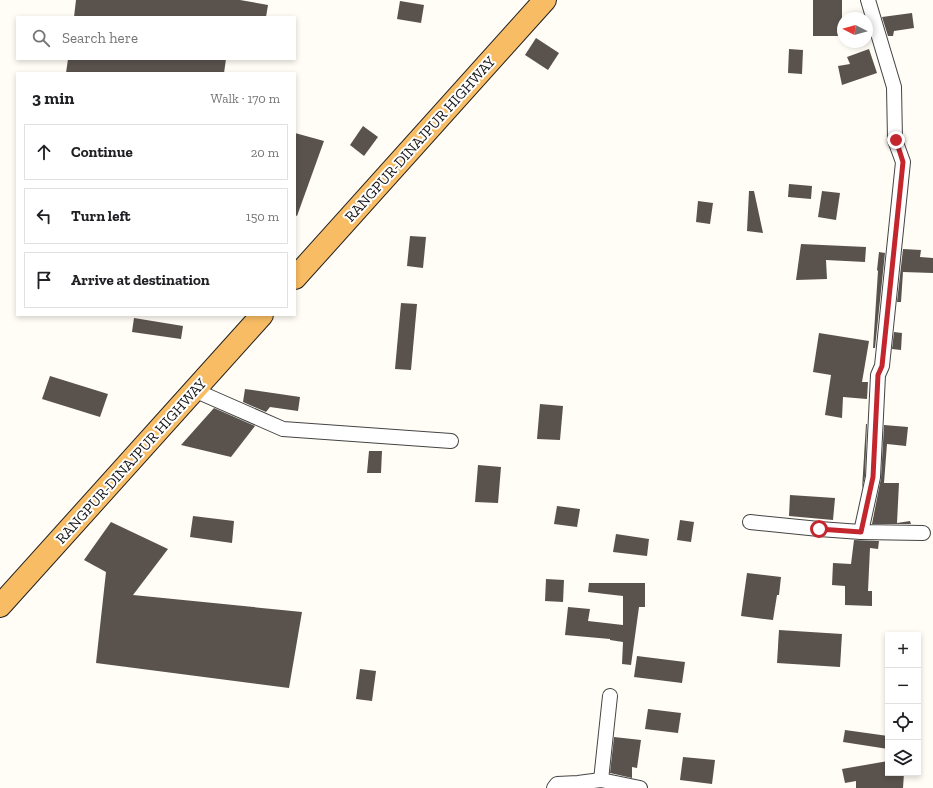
<!DOCTYPE html>
<html lang="en">
<head>
<meta charset="utf-8">
<style>
  body { margin:0; font-family:"Zilla Slab",serif; background:#f2f2f2; color:#202124 }
  .controls { position:absolute; right:12px; bottom:12px; display:grid; overflow:hidden; border-radius:0px; box-shadow:0 2px 6px #0003 }
  .controls button { width:36px; height:36px; display:grid; place-items:center; padding:0; border:0; border-bottom:1px solid #e0e0e0; background:#fff; color:#202124; font:20px sans-serif }
  .compass { position:absolute; left:837px; top:12px; width:36px; height:36px; border-radius:50%; background:#fff; box-shadow:0 2px 6px #0003; rotate:276deg }
  .stop { position:absolute; width:12px; height:12px; margin:-9px; border:3px solid #c4262e; border-radius:50%; background:#fff }
  .stop.end { background:#c4262e; border-color:#fff; box-shadow:0 1px 4px #0008 }
  .list { margin:0; padding:0; list-style:none }
  h2 { display:flex; justify-content:space-between; align-items:center; height:52px; margin:0; padding:0 16px; font-size:17px }
  h2 small { font-size:13px; font-weight:400; color:#757577 }
  .list li { display:grid; grid-template-columns:26px 1fr auto; gap:12px; align-items:center; box-sizing:border-box; height:56px; margin:0 8px 8px; padding:0 8px; border:1px solid #e0e0e0; border-radius:0px }
  .list b { display:block; font-size:15px; white-space:nowrap }
  .list em { font-size:13px; font-style:normal; color:#757577 }
  .icon { flex:none; width:22px; height:22px; fill:none; stroke:currentColor; stroke-width:2; stroke-linecap:round; stroke-linejoin:round }
  .map { position:relative; flex:none; width:933px; height:788px; overflow:hidden }
  .search { position:absolute; background:#fff; box-shadow:0 2px 6px #0003; left:16px; top:16px; width:280px; height:44px; display:flex; align-items:center; gap:10px; box-sizing:border-box; padding:0 14px; border-radius:0px; color:#757577; font-size:15px }
  .panel { position:absolute; background:#fff; box-shadow:0 2px 6px #0003; left:16px; top:72px; width:280px; height:244px; border-radius:0px }
  .map>svg:first-child { display:block }
</style>
</head>
<body>
<div class="map">
<svg width="933" height="788" viewBox="0 0 933 788">
  <rect width="100%" height="100%" fill="#fffdf5"/>
  <g fill="#5a524d">
    <polygon points="76,0 240,0 268,5 266,17 74,17"/>
    <rect x="813" y="0" width="29" height="36"/>
    <polygon points="400,1 424,5 421,23 397,19"/>
    <polygon points="912,13 914,28 894,31 893,36 888,36 882,17"/>
    <polygon points="536,38 559,53 548,70 525,55"/>
    <polygon points="789,49 803,50 802,74 788,73"/>
    <polygon points="869,49 877,73 842,85 838,66 850,64 847,57"/>
    <polygon points="68,59 226,59 224,73 66,73"/>
    <polygon points="363,126 378,137 364,156 350,145"/>
    <polygon points="295,133 324,141 297,216 295,215"/>
    <polygon points="789,184 812,186 811,199 788,197"/>
    <polygon points="749,191 754,191 763,233 747,231"/>
    <polygon points="822,191 840,193 836,220 818,217"/>
    <polygon points="698,201 713,203 710,224 696,222"/>
    <polygon points="410,236 426,237 423,268 407,266"/>
    <polygon points="801,244 866,247 865,262 826,260 827,279 796,280"/>
    <polygon points="903,249 921,250 920,257 933,258 933,273 903,272 901,302 897,302"/>
    <polygon points="879,252 885,253 875,348 873,348 878,271 877,270"/>
    <polygon points="401,303 417,304 411,370 395,369"/>
    <polygon points="134,318 183,326 181,339 132,332"/>
    <polygon points="894,332 902,333 901,350 892,349"/>
    <polygon points="819,333 869,341 862,382 868,382 867,399 843,397 842,418 825,415 831,375 813,372"/>
    <polygon points="50,376 108,394 100,417 42,399"/>
    <polygon points="245,389 300,397 298,411 270,407 266,412 243,402"/>
    <polygon points="540,404 563,406 560,440 537,439"/>
    <polygon points="214,408 255,426 231,457 181,445"/>
    <polygon points="866,424 867,424 865,476 862,489"/>
    <polygon points="884,425 908,427 906,446 887,444 884,483 899,483 897,523 910,521 911,524 872,524 881,478"/>
    <polygon points="369,451 382,451 381,473 367,473"/>
    <polygon points="478,465 501,467 498,503 475,502"/>
    <polygon points="790,495 835,498 833,520 789,516"/>
    <polygon points="557,506 580,509 577,527 554,524"/>
    <polygon points="193,516 234,521 232,543 190,537"/>
    <polygon points="680,520 694,522 691,542 677,540"/>
    <polygon points="111,522 168,549 133,595 302,612 289,688 96,663 106,572 84,560"/>
    <polygon points="616,534 649,539 647,556 613,552"/>
    <polygon points="854,540 879,541 878,549 870,548 868,591 872,591 872,606 845,605 845,586 832,585 833,563 851,564"/>
    <polygon points="747,573 781,577 779,595 777,595 773,620 741,616"/>
    <polygon points="546,579 564,580 563,602 545,601"/>
    <polygon points="589,583 645,583 645,607 639,607 631,665 622,664 623,642 610,640 610,639 565,635 568,607 590,609 588,621 623,625 623,596 588,592"/>
    <polygon points="779,630 842,634 840,667 777,663"/>
    <polygon points="637,656 685,662 682,683 634,677"/>
    <polygon points="360,669 376,671 372,701 356,699"/>
    <polygon points="648,709 681,713 678,733 645,729"/>
    <polygon points="845,730 888,736 888,749 843,742"/>
    <polygon points="614,737 641,740 637,768 632,767 632,778 610,773"/>
    <polygon points="683,757 715,760 712,784 680,780"/>
    <polygon points="888,761 888,773 904,773 903,788 856,788 856,781 845,783 842,769"/>
  </g>
  <g fill="none" stroke-linecap="round" stroke-linejoin="round">
    <defs>
      <g id="minor">
        <polyline points="194,390 283,429 451,441"/>
        <polyline points="750,522 819,529 861,532 923,533"/>
        <polyline points="861,532 873,477 878,375 882,366 903,162 895,140 894,87 868,0"/>
        <polyline points="601,780 610,696"/>
        <polyline points="554,788 557,784 578,783 601,780 640,788"/>
      </g>
      <g id="trunk">
        <polyline points="295,278 545,0"/>
        <polyline points="0,606 262,315"/>
      </g>
    </defs>
    <use href="#minor" stroke="#444" stroke-width="16"/>
    <use href="#trunk" stroke="#222" stroke-width="24"/>
    <use href="#minor" stroke="#fff" stroke-width="14"/>
    <use href="#trunk" stroke="#f7bc64" stroke-width="22"/>
  </g>
  <g fill="none" stroke-linecap="round" stroke-linejoin="round">
    <polyline stroke="#c4262e" stroke-width="5" points="819,529 861,532 873,477 878,375 882,366 903,162 896,140"/>
  </g>
  <g text-anchor="middle" dominant-baseline="central" stroke-width="4" stroke-linejoin="round" paint-order="stroke">
    <g font-size="15" fill="#111" stroke="#fff">
      <text transform="translate(420 139) rotate(-48)">RANGPUR-DINAJPUR HIGHWAY</text>
      <text transform="translate(131 461) rotate(-48)">RANGPUR-DINAJPUR HIGHWAY</text>
    </g>
  </g>
</svg>
<div class="controls">
<button>+</button>
<button>−</button>
<button><svg class="icon" aria-label="locate" viewBox="0 0 24 24"><circle cx="12" cy="12" r="6"/><path d="M12 2v4M12 18v4M2 12h4M18 12h4"/></svg></button>
<button><svg class="icon" aria-label="layers" viewBox="0 0 24 24"><path d="M12 4l9 5-9 5-9-5zM3 14l9 5 9-5"/></svg></button>
</div>
<svg class="compass" viewBox="-18 -18 36 36"><path d="M0-13l5 13h-10z" fill="#e53935"/><path d="M0 13l5-13h-10z" fill="#757577"/></svg>
<div class="stop" style="left:819px;top:529px"></div>
<div class="stop end" style="left:896px;top:140px"></div>
<div class="search"><svg class="icon" aria-label="search" viewBox="0 0 24 24"><circle cx="10" cy="10" r="6"/><path d="M15 15l6 6"/></svg>Search here</div>
<section class="panel">
<h2>3 min<small>Walk · 170 m</small></h2>
<ul class="list">
<li><svg class="icon" aria-label="ahead" viewBox="0 0 24 24"><path d="M12 20V5M6 11l6-6 6 6"/></svg><div><b>Continue</b></div><em>20 m</em></li>
<li><svg class="icon" aria-label="left" viewBox="0 0 24 24"><path d="M17 20v-9H6M10 6l-5 5 5 5"/></svg><div><b>Turn left</b></div><em>150 m</em></li>
<li><svg class="icon" aria-label="arrive" viewBox="0 0 24 24"><path d="M6 21V4h12l-3 4 3 4H6"/></svg><div><b>Arrive at destination</b></div></li>
</ul>
</section>
</div>
</body>
</html>
